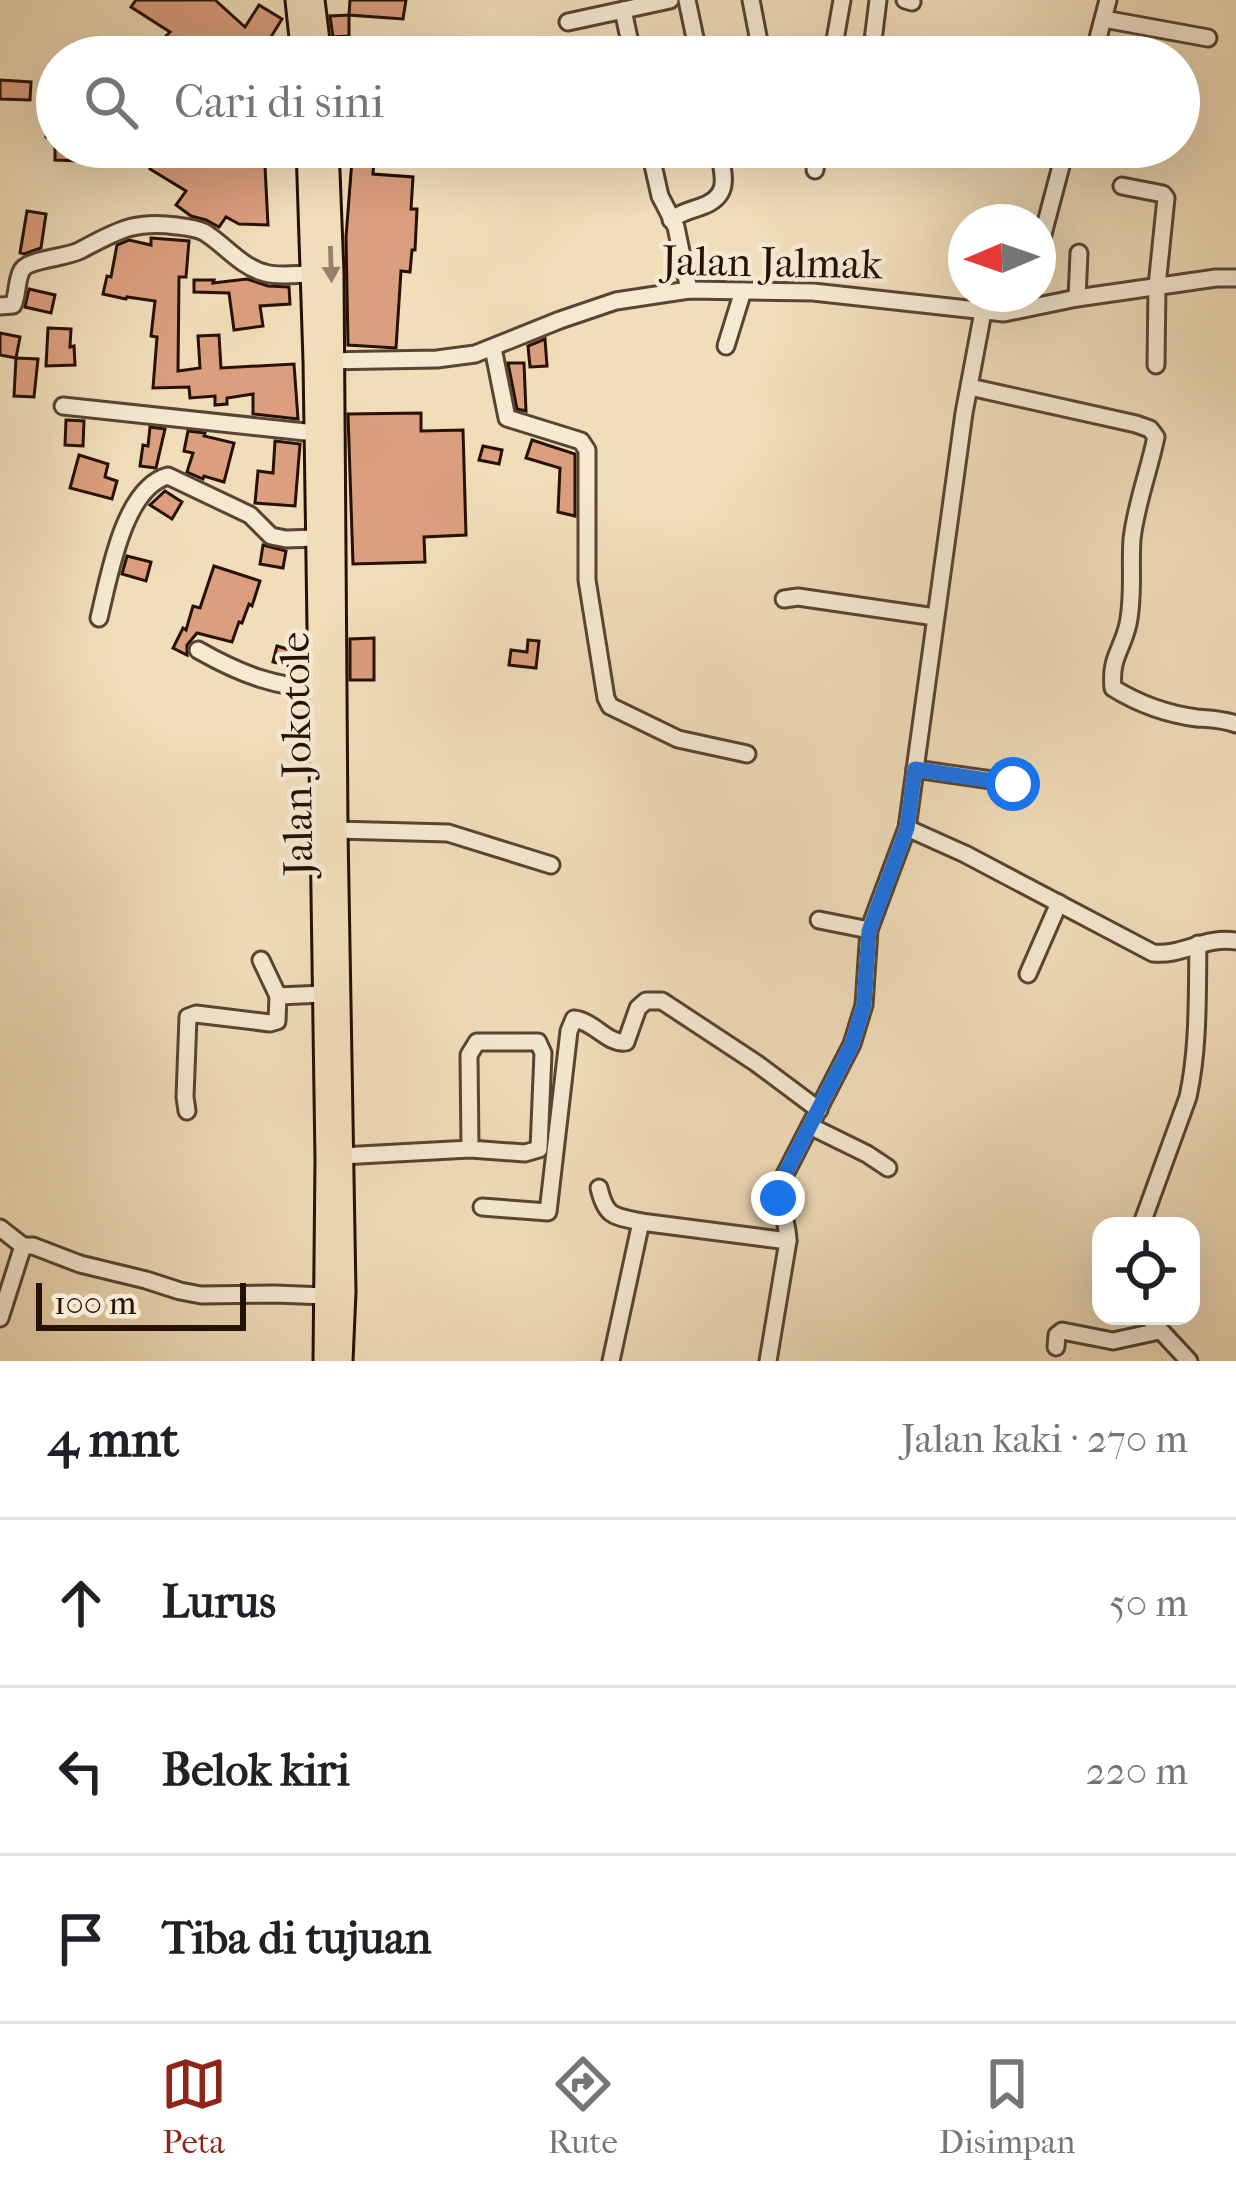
<!DOCTYPE html>
<html lang="id">
<head>
<meta charset="utf-8">
<style>
  body { margin:0; font-family:"IM FELL French Canon",serif; background:#f6f6f6; color:#202124 }
  .controls { position:absolute; right:36px; bottom:36px; display:grid; overflow:hidden; border-radius:24px; box-shadow:0 12px 48px #0002 }
  .controls button { width:108px; height:108px; display:grid; place-items:center; padding:0; border:0; border-bottom:3px solid #e0e0e0; background:#fff; color:#202124; font:60px sans-serif }
  .compass { position:absolute; left:948px; top:204px; width:108px; height:108px; border-radius:50%; background:#fff; box-shadow:0 12px 48px #0002; rotate:268deg }
  .scale { position:absolute; left:36px; bottom:30px; width:210px; box-sizing:border-box; padding-left:12px; border:6px solid #261105; border-top:0; font-size:33px; line-height:42px; white-space:nowrap; color:#261105; -webkit-text-stroke:9px #f5e9d2; paint-order:stroke }
  .stop { position:absolute; width:36px; height:36px; margin:-27px; border:9px solid #1a73e8; border-radius:50%; background:#fff }
  .stop.end { background:#1a73e8; border-color:#fff; box-shadow:0 3px 12px #0008 }
  .list { margin:0; padding:0; list-style:none }
  h2 { display:flex; justify-content:space-between; align-items:center; height:156px; margin:0; padding:0 48px; font-size:51px }
  h2 small { font-size:39px; font-weight:400; color:#757577 }
  .list li { display:grid; grid-template-columns:78px 1fr auto; gap:36px; align-items:center; box-sizing:border-box; height:168px; padding:0 48px; border-top:3px solid #e0e0e0 }
  .list b { display:block; font-size:45px; white-space:nowrap }
  .list em { font-size:39px; font-style:normal; color:#757577 }
  .icon { flex:none; width:66px; height:66px; fill:none; stroke:currentColor; stroke-width:2; stroke-linecap:round; stroke-linejoin:round }
  .map { position:relative; flex:none; width:1236px; height:1361px; overflow:hidden }
  .search { position:absolute; background:#fff; box-shadow:0 12px 48px #0002; left:36px; right:36px; top:36px; height:132px; display:flex; align-items:center; gap:30px; box-sizing:border-box; padding:0 42px; border-radius:66px; color:#757577; font-size:45px }
  .sheet { height:660px; background:#fff }
  nav { display:flex; justify-content:space-around; align-items:center; box-sizing:border-box; height:168px; border-top:3px solid #e0e0e0; background:#fff; font-size:33px; color:#757577 }
  nav a { display:grid; justify-items:center; gap:6px }
  nav .on { color:#8f2418 }
  .map>svg:first-child { display:block }
</style>
</head>
<body>
<div class="map">
<svg width="1236" height="1361" viewBox="0 0 1236 1361">
  <rect width="100%" height="100%" fill="#f0ddb9"/>
  <filter id="stains"><feTurbulence type="fractalNoise" baseFrequency=".00167" numOctaves="4"/><feColorMatrix values="0 0 0 0 .2 0 0 0 0 .09 0 0 0 0 .02 0 0 0 .5 -.17"/></filter>
  <radialGradient id="worn" r=".72"><stop offset=".6" stop-color="#630" stop-opacity="0"/><stop offset="1" stop-color="#630" stop-opacity=".3"/></radialGradient>
  <g fill="#db9e7e" stroke="#261105" stroke-width="3">
    <polygon points="136,0 215,0 245,27 259,5 282,19 266,45 279,57 178,57 161,41 170,32 131,7"/>
    <polygon points="350,0 406,0 403,19 349,15"/>
    <polygon points="349,15 349,36 333,37 330,16"/>
    <polygon points="0,80 31,82 30,100 0,99"/>
    <polygon points="49,102 57,102 57,138 46,137"/>
    <polygon points="55,147 79,147 79,161 55,160"/>
    <polygon points="163,147 264,147 268,225 239,224 226,217 219,227 206,220 191,216 176,205 186,191 150,169"/>
    <polygon points="353,147 375,147 373,174 413,177 411,209 417,209 415,250 412,250 410,272 401,271 396,348 348,345 346,237"/>
    <polygon points="27,211 46,214 41,248 24,254 20,253"/>
    <polygon points="151,238 189,241 186,277 179,277 178,371 200,368 198,336 219,335 221,368 294,364 298,419 253,414 253,394 227,398 227,404 215,405 215,396 190,398 189,387 153,388 157,337 151,336 155,301 127,297 126,299 103,294 107,276 111,277 117,245 129,240 151,245"/>
    <polygon points="247,279 268,286 289,287 290,304 260,306 263,326 234,330 229,293 194,292 194,280 214,280 213,283"/>
    <polygon points="29,289 55,295 51,313 25,307"/>
    <polygon points="48,328 71,329 70,347 74,346 75,365 46,366"/>
    <polygon points="0,333 20,337 16,358 0,355"/>
    <polygon points="545,339 547,366 530,367 528,346"/>
    <polygon points="16,358 38,359 34,397 14,396"/>
    <polygon points="508,363 524,363 526,411 517,409"/>
    <polygon points="421,413 421,431 463,430 466,535 424,537 425,562 353,564 348,414"/>
    <polygon points="66,420 84,421 83,446 65,445"/>
    <polygon points="150,427 165,429 156,468 140,466 143,445 148,446"/>
    <polygon points="188,431 205,433 204,436 234,443 224,482 204,476 203,479 187,472 193,453 184,451"/>
    <polygon points="532,440 575,454 575,516 558,512 560,468 526,458"/>
    <polygon points="275,441 300,444 295,506 255,503 258,471 273,473"/>
    <polygon points="483,446 502,450 499,464 479,460"/>
    <polygon points="79,455 108,464 105,477 117,481 112,499 70,488"/>
    <polygon points="165,491 182,502 172,519 150,505"/>
    <polygon points="263,545 286,551 283,568 260,564"/>
    <polygon points="127,556 151,562 146,581 122,574"/>
    <polygon points="214,566 260,581 252,606 249,604 242,623 239,622 232,642 197,633 187,645 187,655 173,648 183,628 186,630 193,606 200,608"/>
    <polygon points="374,638 374,680 350,680 350,639"/>
    <polygon points="528,640 539,641 536,668 509,665 511,650 527,652"/>
    <polygon points="277,646 304,654 300,669 273,662"/>
  </g>
  <g fill="none" stroke-linecap="round" stroke-linejoin="round">
    <defs>
      <g id="minor">
        <polyline points="687,0 699,57"/>
        <polyline points="751,0 762,57"/>
        <polyline points="905,0 912,2"/>
        <polyline points="623,10 633,57"/>
        <polyline points="1104,19 1208,38"/>
        <polyline points="568,22 670,0"/>
        <polyline points="832,57 842,0"/>
        <polyline points="871,57 878,0"/>
        <polyline points="1093,57 1108,0"/>
        <polyline points="649,147 660,196 676,227 689,290"/>
        <polyline points="1139,147 1147,151"/>
        <polyline points="815,170 818,147"/>
        <polyline points="1122,186 1163,194 1166,198 1157,286 1156,365"/>
        <path d="M 671,220 C 681,212 689,211 700,207 C 733,196 723,174 718,147"/>
        <polyline points="1038,253 1066,147"/>
        <polyline points="1077,298 1079,253"/>
        <path d="M 0,306 L 13,305 C 18,295 16,280 22,270 C 28,259 67,258 81,250 C 117,231 134,220 177,226 C 186,227 196,228 204,232 C 224,244 241,267 265,273 C 279,277 297,274 311,274"/>
        <polyline points="726,346 743,291"/>
        <polyline points="493,348 507,418 581,441 587,450 587,580 606,698 610,706 678,739 747,754"/>
        <polyline points="324,361 437,359 475,354 560,320 616,301 689,290 813,292 1004,313 1077,298 1216,278 1236,278"/>
        <path d="M 970,387 L 1136,424 L 1150,429 L 1156,437 C 1149,471 1136,504 1132,539 C 1130,568 1134,596 1128,624 C 1122,651 1110,657 1113,688 C 1139,704 1166,714 1197,718 C 1211,719 1222,719 1236,724"/>
        <polyline points="63,406 315,433"/>
        <polyline points="784,599 798,597 935,617"/>
        <path d="M 99,618 C 109,578 123,488 168,476 L 250,515 L 271,536 L 286,539 L 317,538"/>
        <path d="M 198,650 C 242,675 275,687 326,690"/>
        <polyline points="915,769 1013,783"/>
        <path d="M 907,828 L 965,854 L 1153,953 C 1184,956 1204,936 1236,941"/>
        <polyline points="336,830 448,833 551,865"/>
        <polyline points="819,920 869,930"/>
        <polyline points="261,960 278,996"/>
        <polyline points="1028,974 1059,903"/>
        <polyline points="187,1111 185,1097 188,1017 196,1014 270,1023 277,1021 278,996 324,994"/>
        <polyline points="810,1126 867,1154 888,1168"/>
        <polyline points="341,1156 470,1149 525,1153 539,1149 543,1053 538,1042 477,1042 469,1055 470,1149"/>
        <path d="M 599,1188 C 606,1217 613,1216 641,1222"/>
        <path d="M 482,1207 L 548,1212 L 569,1031 L 574,1019 C 594,1021 608,1045 626,1042 L 638,1008 L 646,1001 L 662,1001 L 756,1063 L 819,1110"/>
        <path d="M 1141,1226 L 1188,1097 C 1199,1046 1197,995 1198,944"/>
        <polyline points="0,1228 23,1246 33,1246 80,1264 146,1280 180,1291 201,1295 275,1294 326,1296"/>
        <polyline points="1147,1316 1189,1361"/>
        <polyline points="0,1318 23,1246"/>
        <polyline points="1056,1347 1057,1335 1062,1331 1113,1341 1159,1331"/>
        <polyline points="611,1361 641,1222 788,1241"/>
        <path d="M 768,1361 L 788,1241 C 788,1221 778,1206 779,1186 L 852,1044 L 864,1005 L 869,930 L 907,828 L 964,413 L 983,312"/>
      </g>
      <g id="highway">
        <polyline points="297,0 303,57"/>
        <polyline points="313,0 320,57"/>
        <polyline points="308,147 315,361 327,1160 325,1361"/>
        <polyline points="327,147 332,273 336,830 344,1292 341,1361"/>
      </g>
    </defs>
    <use href="#minor" stroke="#584432" stroke-width="21"/>
    <use href="#highway" stroke="#261105" stroke-width="27"/>
    <use href="#minor" stroke="#f5e9d2" stroke-width="15"/>
    <use href="#highway" stroke="#f0ddb9" stroke-width="21"/>
  </g>
  <defs><path id="oneway-solid" d="M-6-.8H1V-3.2L6.5 0L1 3.2V.8H-6Z" transform="scale(3)"/></defs>
  <use fill="#958168" href="#oneway-solid" transform="translate(331 264) rotate(88)"/>
  <g fill="none" stroke-linecap="round" stroke-linejoin="round">
    <polyline stroke="#1a73e8" stroke-width="15" points="778,1198 779,1186 852,1044 864,1005 869,931 907,828 915,769 1013,784"/>
  </g>
  <g text-anchor="middle" dominant-baseline="central" stroke-width="9" stroke-linejoin="round" paint-order="stroke">
    <g font-size="42" fill="#261105" stroke="#f5e9d2">
      <text transform="translate(772 263) rotate(1)">Jalan Jalmak</text>
      <text transform="translate(297 754) rotate(-91)">Jalan Jokotole</text>
    </g>
  </g>
  <rect width="100%" height="100%" filter="url(#stains)"/>
  <rect width="100%" height="100%" fill="url(#worn)"/>
</svg>
<div class="controls">
<button><svg class="icon" aria-label="locate" viewBox="0 0 24 24"><circle cx="12" cy="12" r="6"/><path d="M12 2v4M12 18v4M2 12h4M18 12h4"/></svg></button>
</div>
<svg class="compass" viewBox="-18 -18 36 36"><path d="M0-13l5 13h-10z" fill="#e53935"/><path d="M0 13l5-13h-10z" fill="#757577"/></svg>
<div class="scale">100 m</div>
<div class="stop" style="left:1013px;top:784px"></div>
<div class="stop end" style="left:778px;top:1198px"></div>
<div class="search"><svg class="icon" aria-label="search" viewBox="0 0 24 24"><circle cx="10" cy="10" r="6"/><path d="M15 15l6 6"/></svg>Cari di sini</div>
</div>
<section class="sheet">
<h2>4 mnt<small>Jalan kaki · 270 m</small></h2>
<ul class="list">
<li><svg class="icon" aria-label="ahead" viewBox="0 0 24 24"><path d="M12 20V5M6 11l6-6 6 6"/></svg><div><b>Lurus</b></div><em>50 m</em></li>
<li><svg class="icon" aria-label="left" viewBox="0 0 24 24"><path d="M17 20v-9H6M10 6l-5 5 5 5"/></svg><div><b>Belok kiri</b></div><em>220 m</em></li>
<li><svg class="icon" aria-label="arrive" viewBox="0 0 24 24"><path d="M6 21V4h12l-3 4 3 4H6"/></svg><div><b>Tiba di tujuan</b></div></li>
</ul>
</section>
<nav>
<a class="on"><svg class="icon" aria-label="map" viewBox="0 0 24 24"><path d="M3 6l6-2 6 2 6-2v14l-6 2-6-2-6 2zM9 4v14M15 6v14"/></svg>Peta</a>
<a><svg class="icon" aria-label="directions" viewBox="0 0 24 24"><path d="M12 3l9 9-9 9-9-9zM9 14v-3h6M13 9l2 2-2 2"/></svg>Rute</a>
<a><svg class="icon" aria-label="saved" viewBox="0 0 24 24"><path d="M7 4h10v16l-5-4-5 4z"/></svg>Disimpan</a>
</nav>
</body>
</html>
